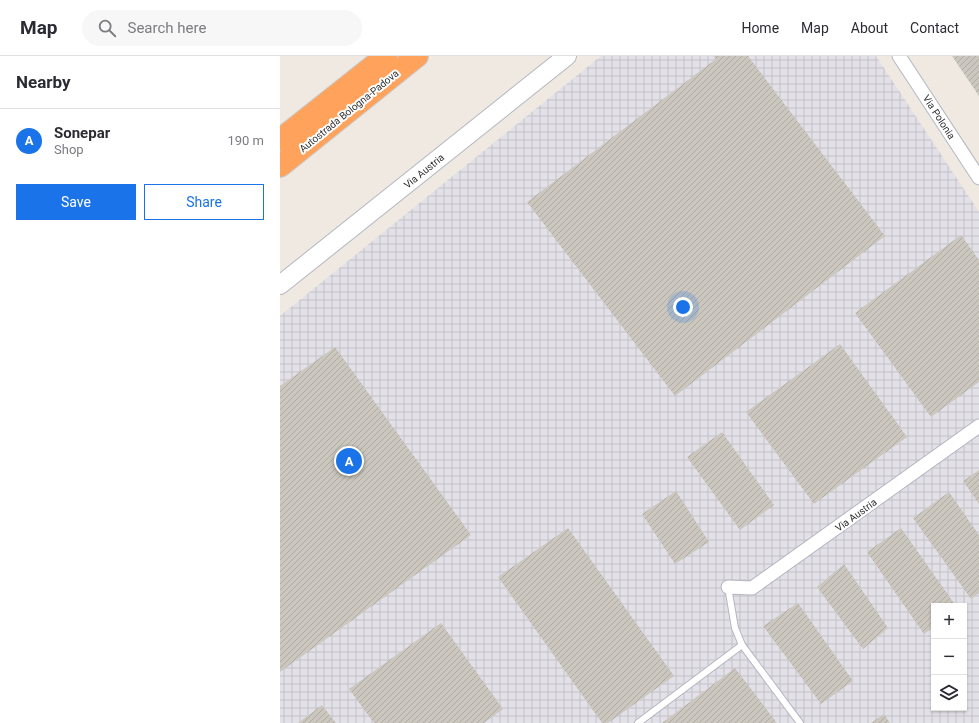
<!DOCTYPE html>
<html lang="en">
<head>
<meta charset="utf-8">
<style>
  body { margin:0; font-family:Roboto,sans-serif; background:#f7f7f7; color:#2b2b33 }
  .controls { position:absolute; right:12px; bottom:12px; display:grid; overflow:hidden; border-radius:0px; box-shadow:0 1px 3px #0004 }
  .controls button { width:36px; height:36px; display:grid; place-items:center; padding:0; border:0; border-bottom:1px solid #e1e1e2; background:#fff; color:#2b2b33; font:20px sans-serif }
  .you { position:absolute; left:403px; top:251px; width:14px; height:14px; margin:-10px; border:3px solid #fff; border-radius:50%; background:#1a73e8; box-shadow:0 0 0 6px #1a73e833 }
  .badge { display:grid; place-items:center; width:26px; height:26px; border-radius:50%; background:#1a73e8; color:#fff; font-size:13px; font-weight:700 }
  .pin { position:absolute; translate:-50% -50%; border:2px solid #fff; box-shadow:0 1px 4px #0006 }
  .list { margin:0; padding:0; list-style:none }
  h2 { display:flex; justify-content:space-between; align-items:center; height:52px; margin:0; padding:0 16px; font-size:17px }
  h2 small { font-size:13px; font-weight:400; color:#7c7c81 }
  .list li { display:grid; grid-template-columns:26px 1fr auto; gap:12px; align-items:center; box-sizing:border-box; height:64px; padding:0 16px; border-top:1px solid #e1e1e2 }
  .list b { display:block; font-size:15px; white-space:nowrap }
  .list p { margin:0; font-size:13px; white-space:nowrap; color:#7c7c81 }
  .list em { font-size:13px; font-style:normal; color:#7c7c81 }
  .actions { display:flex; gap:8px; padding:12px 16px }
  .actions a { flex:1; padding:9px 0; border:1px solid #1a73e8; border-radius:0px; text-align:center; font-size:14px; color:#1a73e8 }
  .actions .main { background:#1a73e8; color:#fff }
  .icon { flex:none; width:22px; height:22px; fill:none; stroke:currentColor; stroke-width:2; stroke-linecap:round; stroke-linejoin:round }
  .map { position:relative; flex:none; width:699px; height:667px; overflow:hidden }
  header { display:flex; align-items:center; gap:24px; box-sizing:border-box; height:56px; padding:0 20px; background:#fff; border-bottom:1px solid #e1e1e2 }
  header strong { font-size:19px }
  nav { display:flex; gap:22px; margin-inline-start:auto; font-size:14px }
  .search { width:280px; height:36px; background:#f7f7f7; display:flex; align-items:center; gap:10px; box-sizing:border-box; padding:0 14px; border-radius:22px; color:#7c7c81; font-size:15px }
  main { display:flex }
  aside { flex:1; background:#fff }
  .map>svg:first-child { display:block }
</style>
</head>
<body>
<header>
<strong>Map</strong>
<div class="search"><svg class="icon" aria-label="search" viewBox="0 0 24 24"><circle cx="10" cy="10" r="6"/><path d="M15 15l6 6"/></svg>Search here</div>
<nav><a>Home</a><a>Map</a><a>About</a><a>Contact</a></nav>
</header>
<main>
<aside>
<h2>Nearby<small></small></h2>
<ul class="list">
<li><span class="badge">A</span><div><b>Sonepar</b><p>Shop</p></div><em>190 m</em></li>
</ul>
<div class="actions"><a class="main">Save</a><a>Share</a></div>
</aside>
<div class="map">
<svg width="699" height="667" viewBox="0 0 699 667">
  <defs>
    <pattern id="industrial-grid" width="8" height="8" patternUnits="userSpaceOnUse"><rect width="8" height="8" fill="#e3e1e8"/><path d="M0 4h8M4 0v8" fill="none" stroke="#c3c1c7"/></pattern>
    <pattern id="building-hatch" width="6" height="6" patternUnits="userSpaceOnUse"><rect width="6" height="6" fill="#cbc7bf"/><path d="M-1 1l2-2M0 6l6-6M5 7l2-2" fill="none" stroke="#afaba4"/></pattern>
  </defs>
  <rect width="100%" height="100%" fill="#efe9e1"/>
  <path fill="url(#industrial-grid)" fill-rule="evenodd" d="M 321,0 L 596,0 L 699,156 L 699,667 L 0,667 L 0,260 ZM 654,550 L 684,550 L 684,652 L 654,652 Z"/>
  <g fill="url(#building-hatch)">
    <polygon points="433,0 468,0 605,180 395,340 247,146 436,3"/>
    <polygon points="672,0 699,0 699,40"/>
    <polygon points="681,179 699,204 699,326 651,361 575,257"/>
    <polygon points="560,288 627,381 534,448 466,356"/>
    <polygon points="55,291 191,479 0,616 0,330"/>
    <polygon points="442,376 494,449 460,474 407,401"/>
    <polygon points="699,414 699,448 683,425"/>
    <polygon points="396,435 429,486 395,508 362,458"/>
    <polygon points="669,436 699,479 699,537 691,543 633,462"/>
    <polygon points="288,472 394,620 328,667 322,667 218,521"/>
    <polygon points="621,472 676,550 654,550 654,571 644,578 587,496"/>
    <polygon points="564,508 608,572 583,593 537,531"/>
    <polygon points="518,547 573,625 541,648 483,570"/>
    <polygon points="161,567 223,653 204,667 94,667 69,633"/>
    <polygon points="455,612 497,667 382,667"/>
    <polygon points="42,649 56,667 18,667"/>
    <polygon points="604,658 610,667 591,667"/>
  </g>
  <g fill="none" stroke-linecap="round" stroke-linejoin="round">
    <defs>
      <g id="lane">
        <polyline points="448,531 455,572 462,589 520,667"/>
        <polyline points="358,667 462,589"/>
      </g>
      <g id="street">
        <polyline points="619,0 699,122"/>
        <polyline points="448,531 472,532 699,370"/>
      </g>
      <polyline id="secondary" points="0,229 287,0"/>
      <g id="highway">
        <polyline points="0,84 106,0"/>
        <polyline points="0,110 137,0"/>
      </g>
    </defs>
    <use href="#lane" stroke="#b4b7c1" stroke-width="8"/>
    <use href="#street" stroke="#b4b7c1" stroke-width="15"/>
    <use href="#secondary" stroke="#b4b7c1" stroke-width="20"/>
    <use href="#highway" stroke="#c9c9c9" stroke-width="24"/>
    <use href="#lane" stroke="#fff" stroke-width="6"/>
    <use href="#street" stroke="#fff" stroke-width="13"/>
    <use href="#secondary" stroke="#fff" stroke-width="18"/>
    <use href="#highway" stroke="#ffa35c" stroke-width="22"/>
  </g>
  <g text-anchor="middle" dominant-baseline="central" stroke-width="4" stroke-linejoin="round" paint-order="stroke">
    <g font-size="10" fill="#2e2e2e" stroke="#fff">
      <text transform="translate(69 55) rotate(-39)">Autostrada Bologna-Padova</text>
      <text transform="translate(659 61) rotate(57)">Via Polonia</text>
      <text transform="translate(144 115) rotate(-39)">Via Austria</text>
      <text transform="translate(576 459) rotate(-36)">Via Austria</text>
    </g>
  </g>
</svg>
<div class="controls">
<button>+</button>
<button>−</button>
<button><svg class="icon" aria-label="layers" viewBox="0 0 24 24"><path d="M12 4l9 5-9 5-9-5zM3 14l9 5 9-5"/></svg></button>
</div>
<div class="you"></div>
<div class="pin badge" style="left:69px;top:405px">A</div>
</div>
</main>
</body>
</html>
